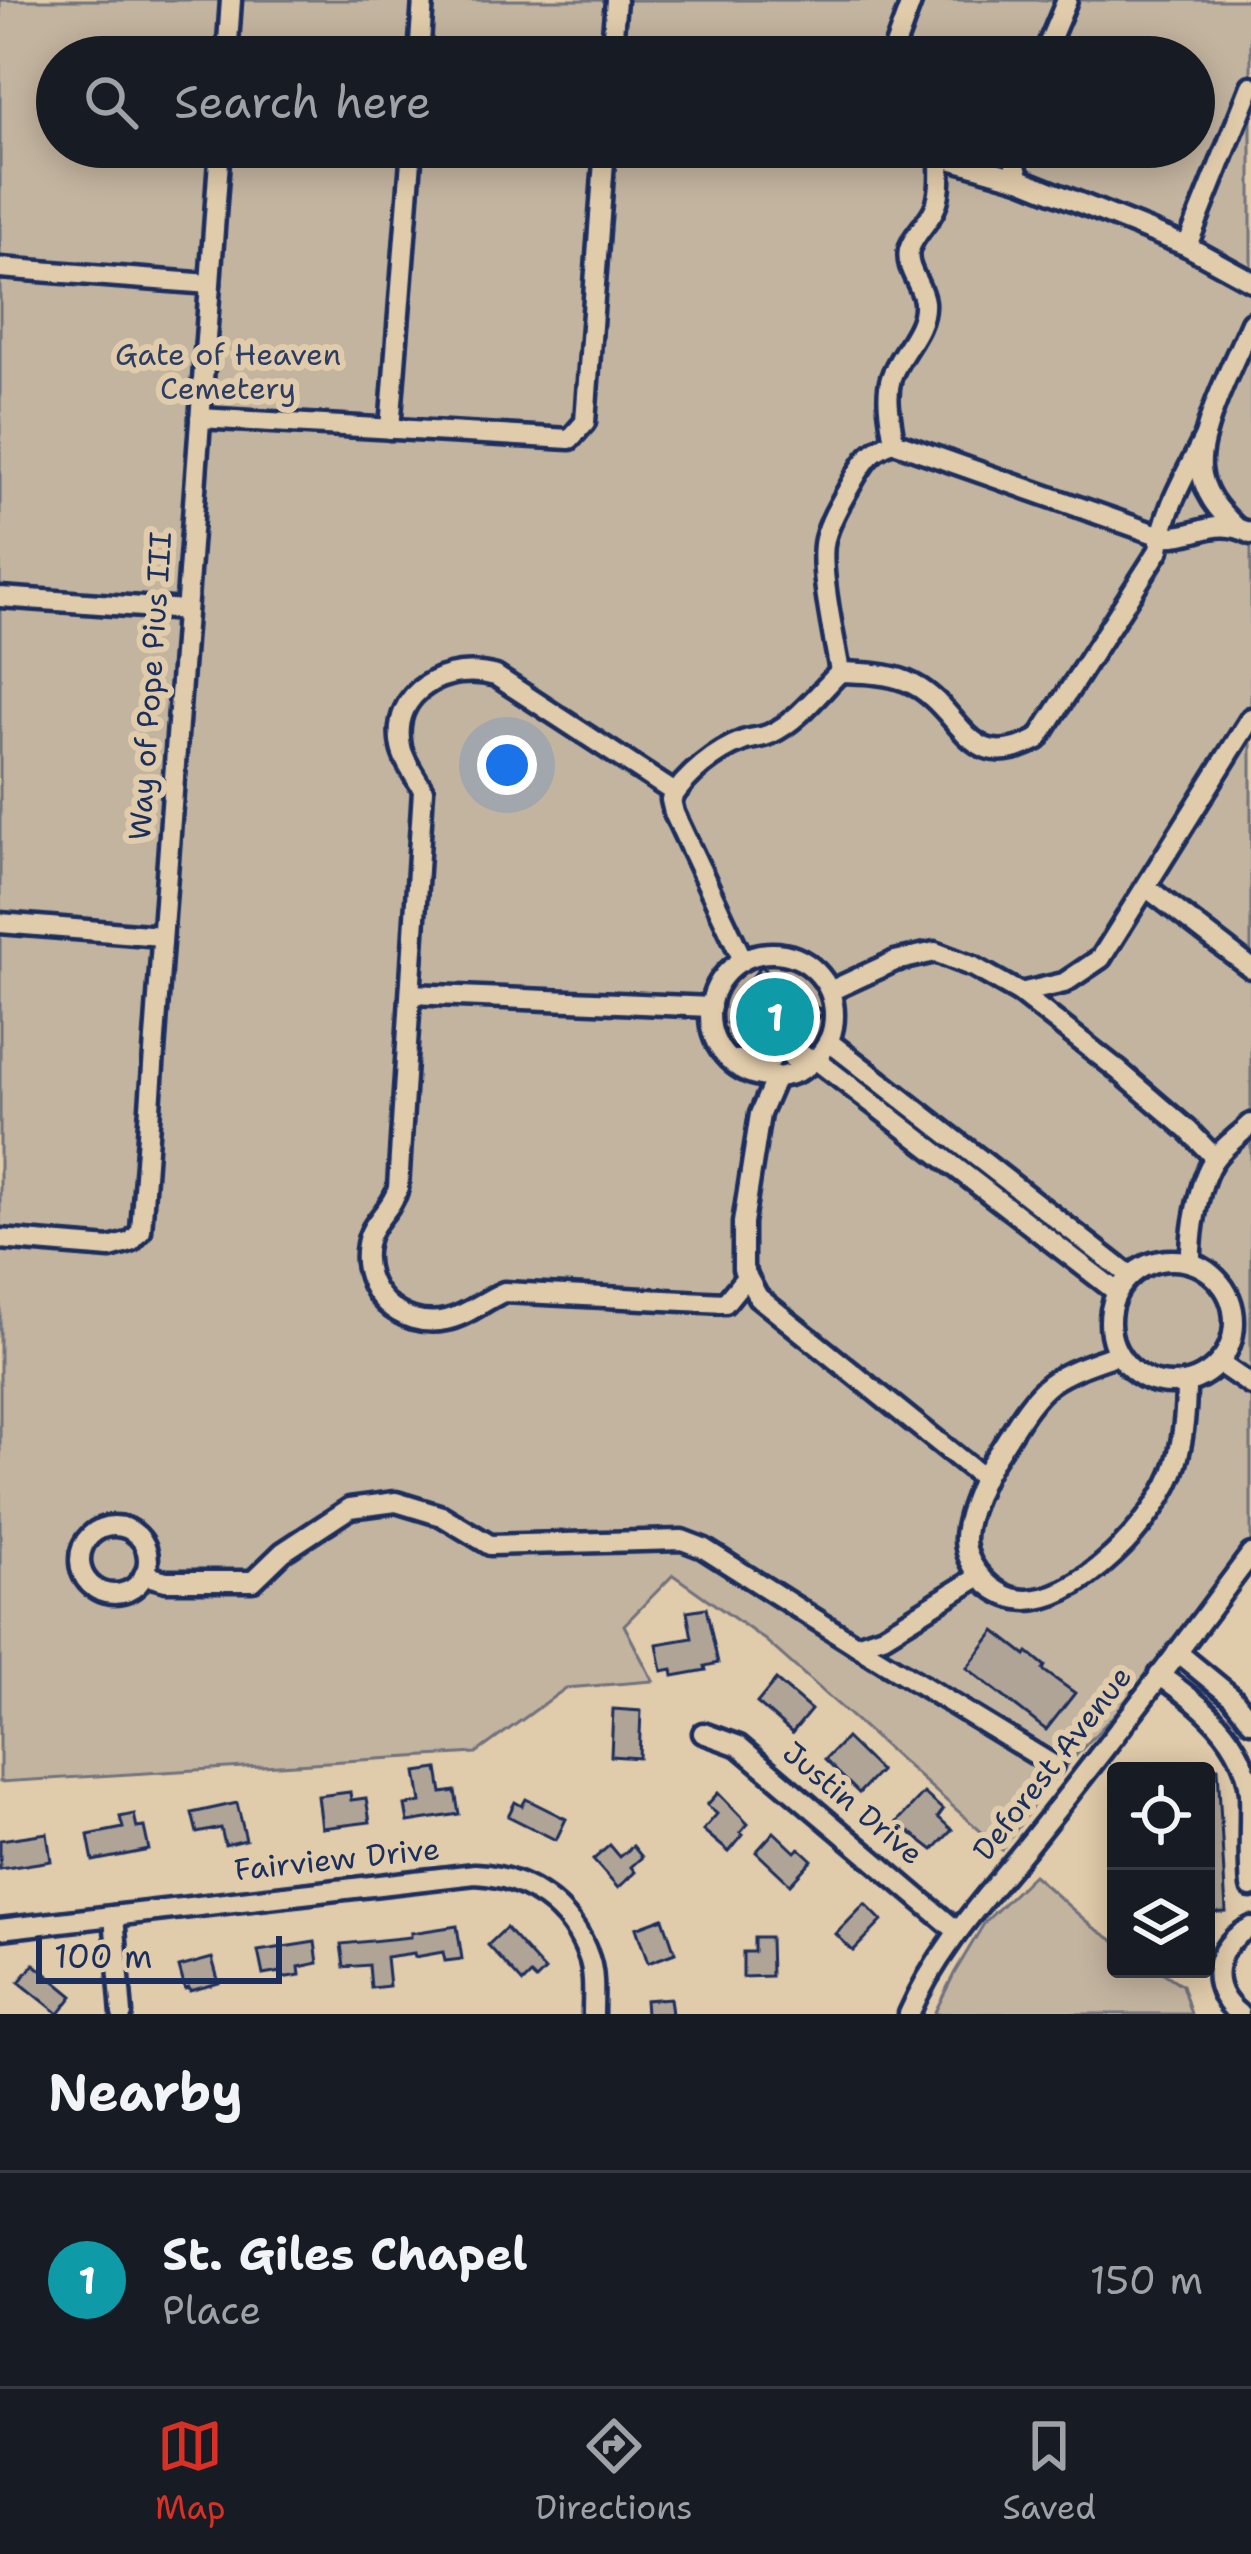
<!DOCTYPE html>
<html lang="en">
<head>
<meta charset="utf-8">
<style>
  body { margin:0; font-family:"Shantell Sans",sans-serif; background:#20242c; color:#f1f3f6 }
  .controls { position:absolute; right:36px; bottom:36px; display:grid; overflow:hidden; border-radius:12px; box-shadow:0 6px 30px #0003 }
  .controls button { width:108px; height:108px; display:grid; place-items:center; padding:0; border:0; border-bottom:3px solid #363941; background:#171b24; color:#f1f3f6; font:60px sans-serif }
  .scale { position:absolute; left:36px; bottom:30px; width:246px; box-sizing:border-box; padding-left:12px; border:6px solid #1b2f5e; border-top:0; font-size:33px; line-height:42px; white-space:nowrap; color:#1b2f5e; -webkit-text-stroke:9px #e0cbaa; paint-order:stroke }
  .you { position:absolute; left:507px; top:765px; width:42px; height:42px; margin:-30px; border:9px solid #fff; border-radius:50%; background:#1a73e8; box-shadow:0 0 0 18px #1a73e833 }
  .badge { display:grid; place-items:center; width:78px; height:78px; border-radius:50%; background:#d93025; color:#fff; font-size:39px; font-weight:700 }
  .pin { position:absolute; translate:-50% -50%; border:6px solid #fff; box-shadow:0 3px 12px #0006 }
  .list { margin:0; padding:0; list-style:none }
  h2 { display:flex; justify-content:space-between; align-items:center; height:156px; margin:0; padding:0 48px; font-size:51px }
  h2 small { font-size:39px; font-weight:400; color:#9ea1a6 }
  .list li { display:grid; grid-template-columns:78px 1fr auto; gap:36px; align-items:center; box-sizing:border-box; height:216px; padding:0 48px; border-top:3px solid #363941 }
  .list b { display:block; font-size:45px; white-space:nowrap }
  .list p { margin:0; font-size:39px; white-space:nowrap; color:#9ea1a6 }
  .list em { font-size:39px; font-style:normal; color:#9ea1a6 }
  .icon { flex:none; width:66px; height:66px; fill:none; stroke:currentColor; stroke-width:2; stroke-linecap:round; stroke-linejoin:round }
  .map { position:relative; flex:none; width:1251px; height:2014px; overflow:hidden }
  .search { position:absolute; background:#171b24; box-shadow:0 6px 30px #0003; left:36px; right:36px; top:36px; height:132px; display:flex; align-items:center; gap:30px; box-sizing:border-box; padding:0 42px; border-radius:66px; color:#9ea1a6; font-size:45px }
  .sheet { height:372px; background:#171b24 }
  nav { display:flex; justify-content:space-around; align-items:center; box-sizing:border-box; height:168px; border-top:3px solid #363941; background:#171b24; font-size:33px; color:#9ea1a6 }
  nav a { display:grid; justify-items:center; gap:6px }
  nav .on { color:#d93025 }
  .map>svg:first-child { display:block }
</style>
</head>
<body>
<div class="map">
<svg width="1251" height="2014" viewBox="0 0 1251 2014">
  <rect width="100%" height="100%" fill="#e0cbaa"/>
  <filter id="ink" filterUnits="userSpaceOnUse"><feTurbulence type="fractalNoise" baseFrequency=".00833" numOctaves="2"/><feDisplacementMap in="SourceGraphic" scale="24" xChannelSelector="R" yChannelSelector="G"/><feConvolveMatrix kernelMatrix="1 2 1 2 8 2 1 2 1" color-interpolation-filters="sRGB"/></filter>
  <g filter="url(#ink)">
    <g fill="#c3b49f" stroke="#6f727e" stroke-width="3" fill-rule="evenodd">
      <path d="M 0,0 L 1251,0 L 1251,1552 L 1186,1639 L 1046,1787 L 1002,1850 L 765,1640 L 673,1575 L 624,1625 L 653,1681 L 566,1688 L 476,1753 L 0,1782 ZM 57,57 L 1194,57 L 1194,147 L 57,147 Z"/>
      <polygon points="1033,1875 1093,1927 1116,1942 1116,1969 1157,1969 1182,1985 1191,2014 934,2014 955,1972 985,1922"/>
    </g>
    <g fill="#b0a497" stroke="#1b2f5e" stroke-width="3">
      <polygon points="761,966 823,1012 799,1043 786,1045 755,1021 744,1035 727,1023 734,1013 728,1008"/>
      <polygon points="706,1608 718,1663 705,1666 706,1670 673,1676 672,1669 662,1671 657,1644 692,1638 687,1611"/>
      <polygon points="995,1631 1026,1655 1028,1652 1045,1666 1043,1670 1075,1693 1046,1730 967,1668"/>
      <polygon points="776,1680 811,1710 792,1733 757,1703"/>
      <polygon points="613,1709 641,1711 639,1758 611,1756"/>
      <polygon points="846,1738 880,1771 859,1793 825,1760"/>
      <polygon points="1206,1768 1218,1768 1226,1912 1206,1913"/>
      <polygon points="438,1769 442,1793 455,1791 459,1814 408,1822 405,1805 421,1802 416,1772"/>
      <polygon points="350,1792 351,1800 366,1798 370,1822 322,1828 318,1796"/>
      <polygon points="718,1793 748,1824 740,1833 743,1835 729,1852 703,1830 717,1814 707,1805"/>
      <polygon points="924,1793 943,1810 938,1817 952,1830 933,1850 897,1822"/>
      <polygon points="526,1799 566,1819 556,1840 508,1816 515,1802 522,1806"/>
      <polygon points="237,1803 246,1840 225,1845 221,1828 197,1833 192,1813"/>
      <polygon points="134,1814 137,1828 144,1827 149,1850 93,1861 88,1835 123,1828 120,1817"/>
      <polygon points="774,1832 795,1852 799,1848 812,1860 790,1884 756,1852"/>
      <polygon points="47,1833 51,1861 0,1869 0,1840"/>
      <polygon points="610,1845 620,1857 633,1846 642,1857 631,1867 635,1872 618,1888 593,1860"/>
      <polygon points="865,1904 882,1921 853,1951 836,1934"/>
      <polygon points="663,1918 675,1953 648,1963 636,1928"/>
      <polygon points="457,1926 462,1959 445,1961 443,1952 415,1957 414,1953 386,1957 389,1986 371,1988 369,1965 344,1967 341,1944 411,1937 411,1933"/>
      <polygon points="506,1928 545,1971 536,1980 531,1975 523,1983 488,1945"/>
      <polygon points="754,1938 770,1938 771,1976 743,1977 743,1952 754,1952"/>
      <polygon points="315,1942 318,1963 299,1967 300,1975 281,1978 280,1972 263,1975 258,1951"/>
      <polygon points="212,1958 219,1983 190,1991 189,1988 185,1989 179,1967"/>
      <polygon points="34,1964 73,1996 59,2014 19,1982"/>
      <polygon points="670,1998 672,2014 646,2014 645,2000"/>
    </g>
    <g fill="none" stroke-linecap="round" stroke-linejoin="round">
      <defs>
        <g id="minor">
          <polyline points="227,57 231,0"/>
          <polyline points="419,57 423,0"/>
          <polyline points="611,57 616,0"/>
          <polyline points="891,57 912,0"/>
          <polyline points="1043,57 1067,0"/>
          <polyline points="908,147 1020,179"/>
          <polyline points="1014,147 1013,157 1020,179 1187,246 1251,281"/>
          <polyline points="1187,246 1251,86"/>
          <polyline points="0,268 210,284"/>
          <polyline points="200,418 570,439 585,422 605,147"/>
          <polyline points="390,429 412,147"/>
          <path d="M 1205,436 C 1187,473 1164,509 1159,550 L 1038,739 C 964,779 963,704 906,681 C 886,673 862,673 840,672 C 835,641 818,567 825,539 C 831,517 843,499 854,479 C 865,460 872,449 894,442 L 1161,536 C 1197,539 1215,515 1251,534"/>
          <path d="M 894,442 C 891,422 885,398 891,378 C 899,352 926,331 924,302 C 922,284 905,269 909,250 C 913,235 927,224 934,210 C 942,194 940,173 940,156"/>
          <path d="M 1235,526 C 1218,510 1203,492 1201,468 C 1198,430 1236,358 1251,322"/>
          <polyline points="0,597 185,610"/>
          <path d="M 675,793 L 496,676 C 448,662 390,690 401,747 C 404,762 416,777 423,790 L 398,1188 C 392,1210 371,1221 367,1244 C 358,1290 400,1330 446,1320 C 467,1316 484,1300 504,1292 L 725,1303 L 747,1276"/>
          <polyline points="1146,887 1251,968"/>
          <polyline points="0,923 161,936"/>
          <circle cx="772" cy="1015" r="62"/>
          <path d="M 743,960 L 674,813 L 671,800 C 685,776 716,751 743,741 C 751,738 762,738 770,734 C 797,722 820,692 840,672"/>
          <polyline points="830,991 895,961 935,952 974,967 1020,993 1118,1070 1188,1130 1215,1158"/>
          <polyline points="1020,993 1064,983 1101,958 1251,718"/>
          <polyline points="411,994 711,1007"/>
          <polyline points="828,1041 1130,1276"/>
          <polyline points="791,1057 805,1056 815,1059 1117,1292"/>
          <polyline points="735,1060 771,1060"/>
          <polyline points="776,1077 760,1114 743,1223 743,1269 758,1297 982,1477"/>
          <polyline points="0,1239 110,1248 131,1242 141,1231 220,147"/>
          <circle cx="1172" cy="1322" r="62"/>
          <path d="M 1191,1263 C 1190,1235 1198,1181 1215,1158 C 1224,1146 1240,1135 1251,1124"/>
          <path d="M 1118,1354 C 1096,1362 1071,1369 1051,1383 C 1028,1400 1012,1433 996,1456 C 983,1475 964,1519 965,1541 C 966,1558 974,1570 985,1581 C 992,1589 1006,1597 1017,1599 C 1076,1610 1161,1516 1176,1464 C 1184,1437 1186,1411 1186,1383"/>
          <polyline points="1219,1363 1251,1385"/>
          <circle cx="114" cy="1560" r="34"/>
          <polyline points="144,1575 166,1581 253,1581 283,1552 350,1508 396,1502 442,1516 490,1545 682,1540 703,1548 856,1645 883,1636 980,1576"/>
          <polyline points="856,1645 1053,1765"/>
          <polyline points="1177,1652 1232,1697 1251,1721"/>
          <path d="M 1159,1675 C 1200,1703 1244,1738 1250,1792 C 1251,1823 1248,1856 1251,1887"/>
          <polyline points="703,1733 739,1746 957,1931"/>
          <polyline points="114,1916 122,2014"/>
          <path d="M 0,1929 L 475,1874 C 526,1876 572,1907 589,1958 C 595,1975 593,1996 593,2014"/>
          <path d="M 909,2014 C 939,1945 991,1892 1037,1834 C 1111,1742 1181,1648 1251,1554"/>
          <path d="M 1239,2014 C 1205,1987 1213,1946 1251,1927"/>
        </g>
      </defs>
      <use href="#minor" stroke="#1b2f5e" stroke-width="27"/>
      <use href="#minor" stroke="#e0cbaa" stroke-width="18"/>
    </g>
  </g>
  <g text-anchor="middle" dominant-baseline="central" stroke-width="12" stroke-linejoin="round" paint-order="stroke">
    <g font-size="30" fill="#2c3c64" stroke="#e0cbaa">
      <text x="228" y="354">Gate of Heaven<tspan x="228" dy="34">Cemetery</tspan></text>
    </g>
    <g font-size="30" fill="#1b2f5e" stroke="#e0cbaa">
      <text transform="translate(150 686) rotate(-86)">Way of Pope Pius III</text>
      <text transform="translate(1052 1763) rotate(-52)">Deforest Avenue</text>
      <text transform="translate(853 1803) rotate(40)">Justin Drive</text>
      <text transform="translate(337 1859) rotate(-6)">Fairview Drive</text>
    </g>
  </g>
</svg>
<div class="controls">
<button><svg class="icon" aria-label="locate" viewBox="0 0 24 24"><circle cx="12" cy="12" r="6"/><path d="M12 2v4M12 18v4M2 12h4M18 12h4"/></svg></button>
<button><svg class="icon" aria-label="layers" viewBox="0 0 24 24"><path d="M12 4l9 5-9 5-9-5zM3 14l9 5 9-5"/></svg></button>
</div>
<div class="scale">100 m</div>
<div class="you"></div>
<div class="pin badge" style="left:775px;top:1017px;background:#0f9aa8">1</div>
<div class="search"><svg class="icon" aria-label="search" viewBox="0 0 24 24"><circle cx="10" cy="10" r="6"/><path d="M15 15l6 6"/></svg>Search here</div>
</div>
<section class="sheet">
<h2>Nearby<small></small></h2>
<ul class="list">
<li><span class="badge" style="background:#0f9aa8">1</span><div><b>St. Giles Chapel</b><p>Place</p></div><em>150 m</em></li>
</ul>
</section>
<nav>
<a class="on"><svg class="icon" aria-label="map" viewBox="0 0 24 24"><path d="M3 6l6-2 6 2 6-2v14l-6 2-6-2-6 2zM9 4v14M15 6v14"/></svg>Map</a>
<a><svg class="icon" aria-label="directions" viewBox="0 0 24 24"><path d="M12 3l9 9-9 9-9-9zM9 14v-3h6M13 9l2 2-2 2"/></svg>Directions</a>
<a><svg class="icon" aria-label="saved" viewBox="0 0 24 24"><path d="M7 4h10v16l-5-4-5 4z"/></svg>Saved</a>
</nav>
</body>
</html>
